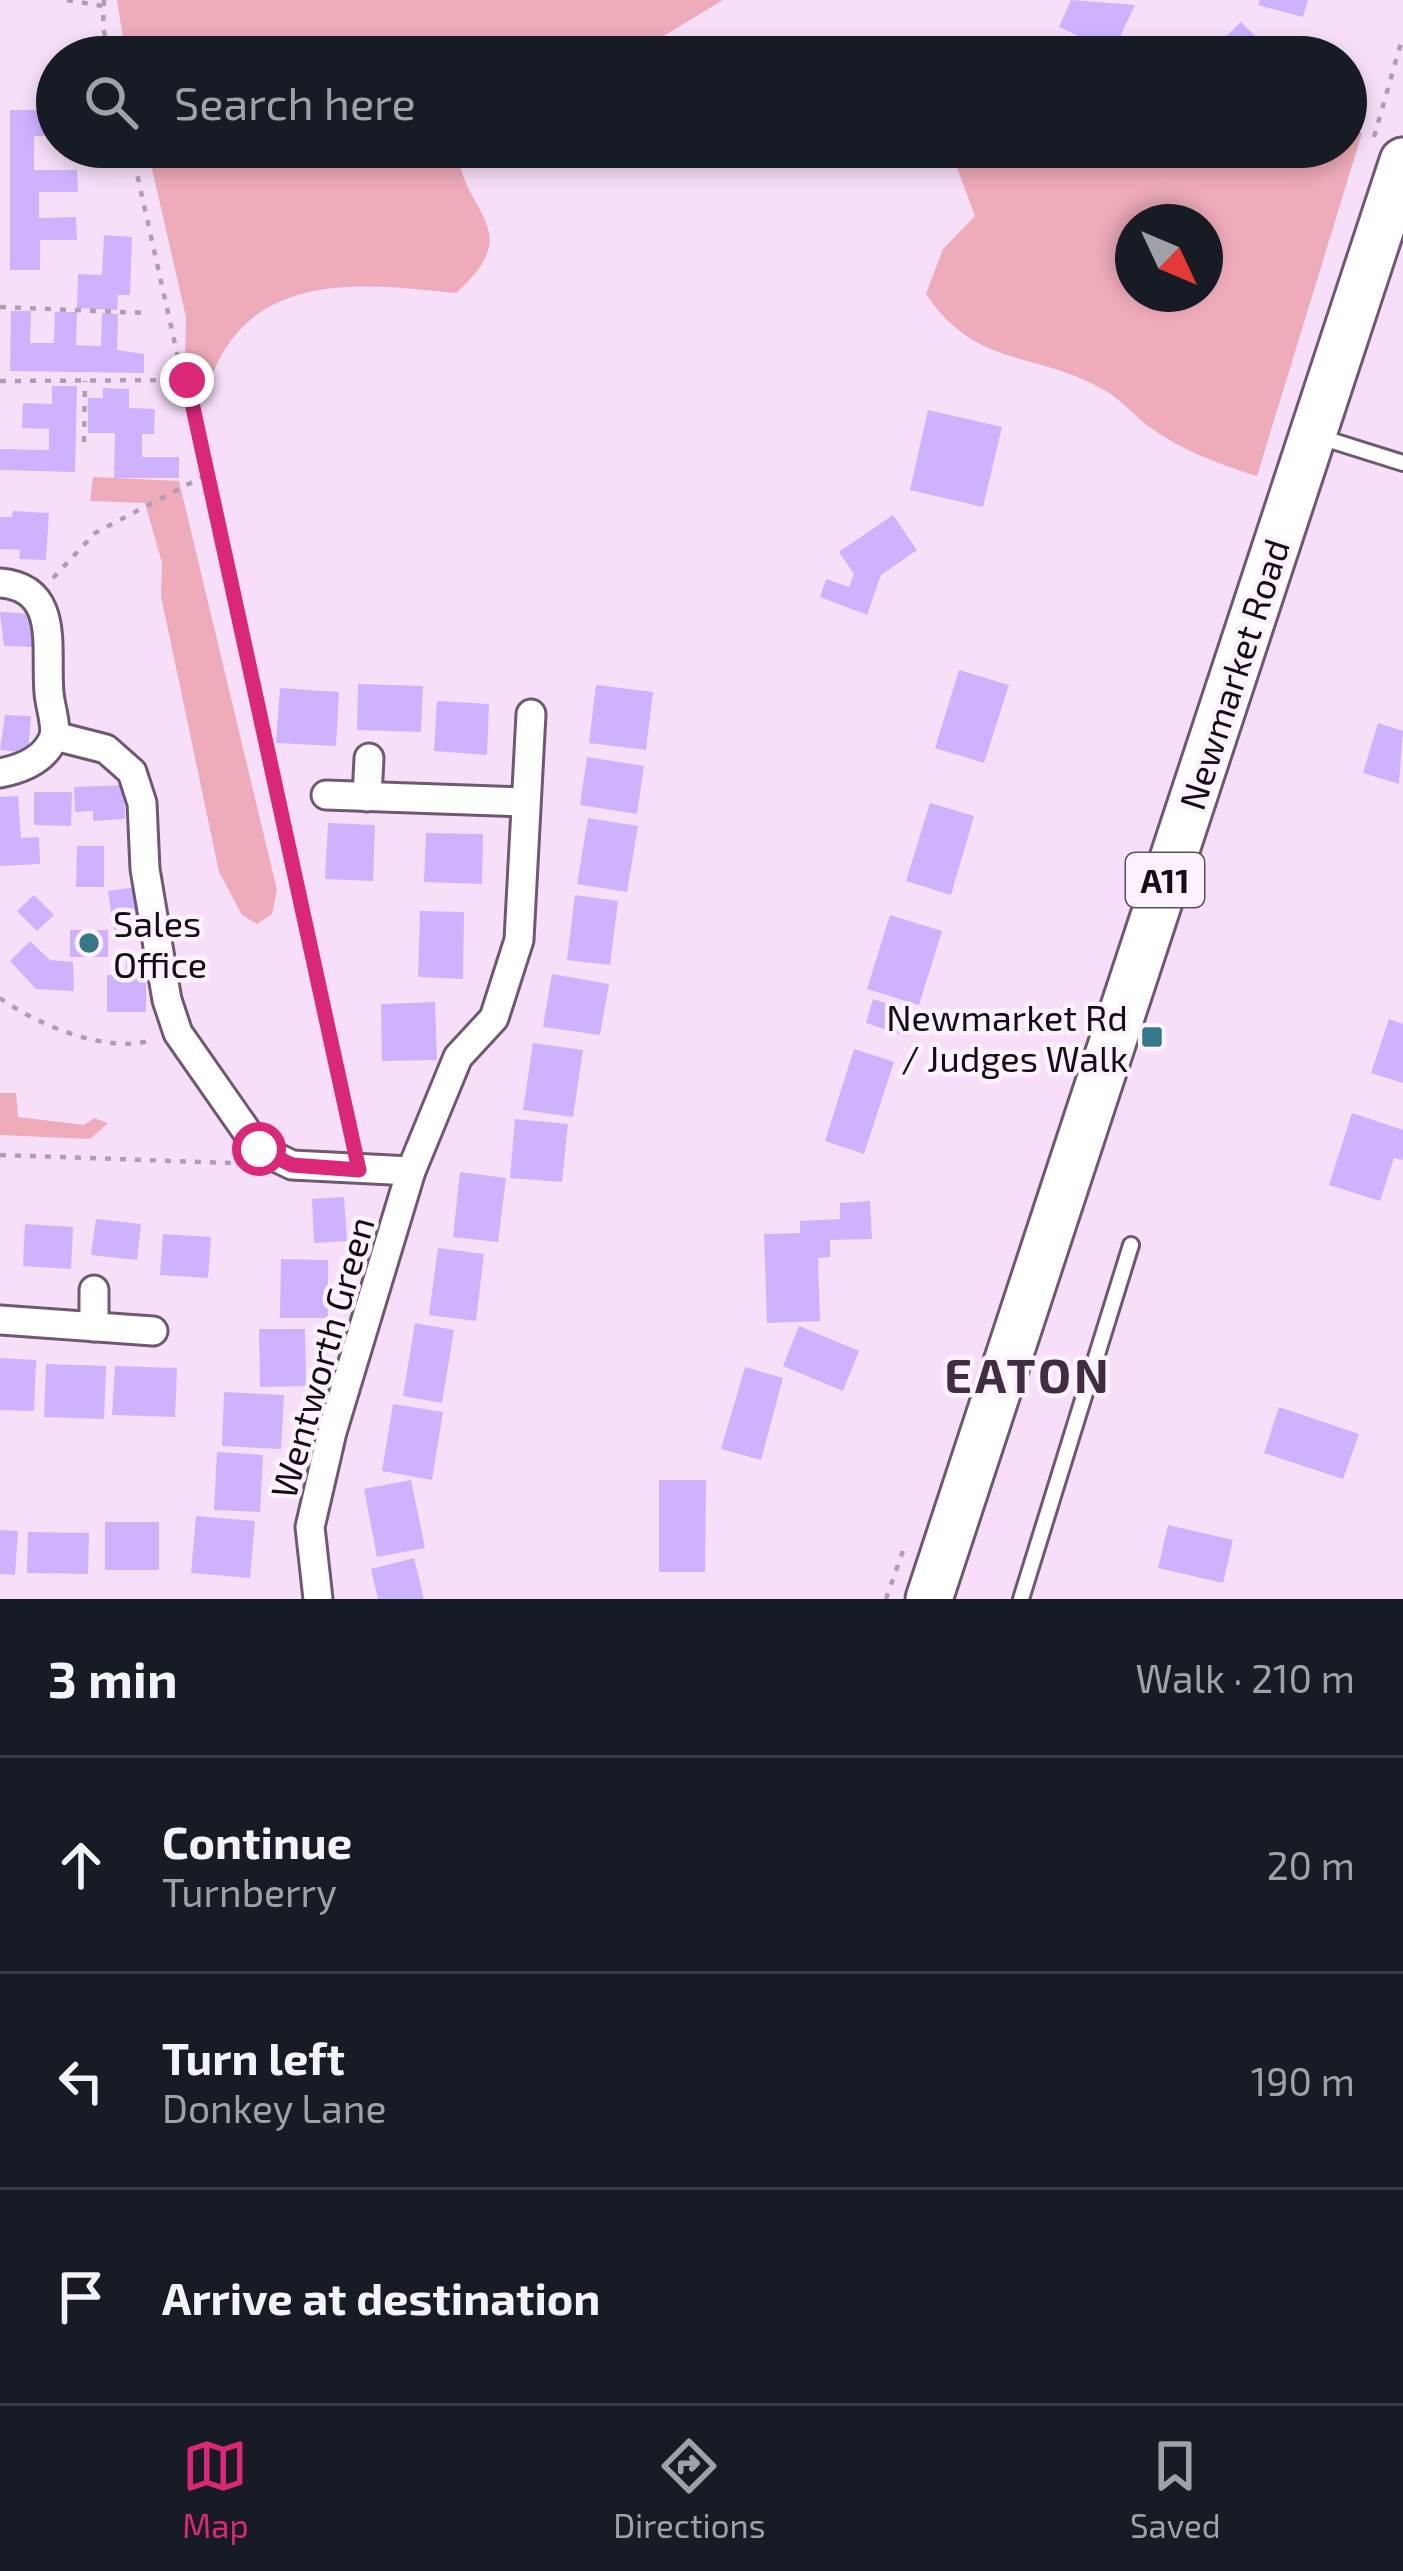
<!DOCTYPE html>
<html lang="en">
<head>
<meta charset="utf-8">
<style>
  body { margin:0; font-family:"Exo 2",sans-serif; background:#20242c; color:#f1f3f6 }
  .compass { position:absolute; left:1115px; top:204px; width:108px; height:108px; border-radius:50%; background:#171b24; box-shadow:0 6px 18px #0003; rotate:134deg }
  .stop { position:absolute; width:36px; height:36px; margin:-27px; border:9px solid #db2777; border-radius:50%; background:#fff }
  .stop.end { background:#db2777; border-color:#fff; box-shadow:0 3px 12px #0008 }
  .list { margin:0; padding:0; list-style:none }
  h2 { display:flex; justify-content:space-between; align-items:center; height:156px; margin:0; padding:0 48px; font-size:51px }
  h2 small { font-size:39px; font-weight:400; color:#9ea1a6 }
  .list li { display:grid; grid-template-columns:78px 1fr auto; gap:36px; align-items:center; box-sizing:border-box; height:216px; padding:0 48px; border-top:3px solid #363941 }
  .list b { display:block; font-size:45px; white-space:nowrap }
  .list p { margin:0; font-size:39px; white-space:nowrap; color:#9ea1a6 }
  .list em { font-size:39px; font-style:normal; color:#9ea1a6 }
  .icon { flex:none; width:66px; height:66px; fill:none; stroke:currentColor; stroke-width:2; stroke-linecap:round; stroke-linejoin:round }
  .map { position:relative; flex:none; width:1403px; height:1599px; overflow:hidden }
  .search { position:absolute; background:#171b24; box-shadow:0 6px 18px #0003; left:36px; right:36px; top:36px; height:132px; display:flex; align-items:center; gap:30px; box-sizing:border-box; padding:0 42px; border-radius:66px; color:#9ea1a6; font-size:45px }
  .sheet { height:804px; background:#171b24 }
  nav { display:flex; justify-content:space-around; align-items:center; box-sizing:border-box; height:168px; border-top:3px solid #363941; background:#171b24; font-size:33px; color:#9ea1a6 }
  nav a { display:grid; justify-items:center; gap:6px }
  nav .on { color:#db2777 }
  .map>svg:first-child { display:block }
</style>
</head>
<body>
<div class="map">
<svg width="1403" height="1599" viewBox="0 0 1403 1599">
  <rect width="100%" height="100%" fill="#f7dffa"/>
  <g fill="#eeabb9" fill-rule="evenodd">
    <polygon points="117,0 723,0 629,57 126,57"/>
    <polygon points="864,43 979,43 1032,57 835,57"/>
    <path d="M 1346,126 L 1362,133 L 1257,476 C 1218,464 1181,450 1148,426 C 1134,415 1121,400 1106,391 C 1034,349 977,370 926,294 L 943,249 L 975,216 L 956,165 L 924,147 L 1158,147 L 1166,155 L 1233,161 L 1253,147 L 1346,147 ZM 1205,222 L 1205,294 L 1133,294 L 1133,222 Z"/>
    <path d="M 147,147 L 457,147 C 461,214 529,228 456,293 C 363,283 255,270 213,373 L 192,379 L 185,359 L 186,317 Z"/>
    <polygon points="93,477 179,481 277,890 272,914 257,924 242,915 219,872 161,596 162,563 145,503 90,501"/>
    <polygon points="0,1093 16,1093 18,1117 84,1125 94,1118 108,1123 90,1139 0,1135"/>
  </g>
  <g fill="#ceb2ff">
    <polygon points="1071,0 1135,5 1113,52 1059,27"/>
    <polygon points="1260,0 1308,0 1303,17 1258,5"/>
    <polygon points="1241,22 1276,57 1205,57"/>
    <polygon points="10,110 57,110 57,136 34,136 34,170 77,170 78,192 39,192 39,218 76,217 77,240 40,240 40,270 10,270"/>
    <polygon points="104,235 132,237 130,295 118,295 117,310 77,308 78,274 102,275"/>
    <polygon points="11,311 31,311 30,343 54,343 55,312 77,312 76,345 101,346 102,313 118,314 117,350 144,354 144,373 10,371"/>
    <polygon points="52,386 77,386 75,472 0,470 0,449 49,450 49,429 22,428 23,403 52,404"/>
    <polygon points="103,388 129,389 129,408 155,409 154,434 142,434 142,457 179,457 179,478 114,478 115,433 88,433 88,398 103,398"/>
    <polygon points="928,410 1002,427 983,507 910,490"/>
    <polygon points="13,511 49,513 46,560 19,559 20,550 0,549 0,517 12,517"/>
    <polygon points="893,515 917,550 881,575 867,615 820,597 826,579 849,587 854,574 839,552"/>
    <polygon points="0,612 33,614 32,647 4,646"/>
    <polygon points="959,670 1009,685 984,763 935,748"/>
    <polygon points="358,684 423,686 421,732 357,730"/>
    <polygon points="596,685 653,692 646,750 589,743"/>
    <polygon points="280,688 339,692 336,746 276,743"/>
    <polygon points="437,701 489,704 487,755 434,751"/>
    <polygon points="5,715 31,716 28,753 0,750"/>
    <polygon points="1378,723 1403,731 1399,784 1363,773"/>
    <polygon points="587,757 644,766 637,814 580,805"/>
    <polygon points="124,785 125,819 93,821 93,811 75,812 74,787"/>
    <polygon points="34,792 72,792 71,826 34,825"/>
    <polygon points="18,796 21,838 39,837 40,864 0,866 0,797"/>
    <polygon points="930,803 974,816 951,895 906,881"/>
    <polygon points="588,818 638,826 627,892 577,884"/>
    <polygon points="328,823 375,825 373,881 325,879"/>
    <polygon points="426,833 483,834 482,884 424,882"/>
    <polygon points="77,846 104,846 104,887 76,887"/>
    <polygon points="136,887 142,925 114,930 108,891"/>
    <polygon points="34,895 54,915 37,931 17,911"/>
    <polygon points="575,895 618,901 610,965 567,960"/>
    <polygon points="420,911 464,912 463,979 418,977"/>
    <polygon points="890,915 942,931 919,1005 867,989"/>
    <rect x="70" y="930" width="38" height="27"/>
    <polygon points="30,941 50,960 73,962 74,991 36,989 10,961"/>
    <polygon points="126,958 146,959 146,1012 107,1012 107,975 126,975"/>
    <polygon points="552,974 609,984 600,1035 543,1027"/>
    <polygon points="873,999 916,1013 908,1037 866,1023"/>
    <polygon points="435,1002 437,1060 382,1061 381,1004"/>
    <polygon points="1389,1019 1403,1024 1403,1083 1371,1073"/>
    <polygon points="533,1043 583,1050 573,1117 523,1110"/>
    <polygon points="854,1049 894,1062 864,1154 825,1141"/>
    <polygon points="1352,1113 1403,1130 1403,1160 1394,1158 1380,1201 1329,1185"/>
    <polygon points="515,1119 568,1124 562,1182 510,1178"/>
    <polygon points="460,1172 506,1178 498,1242 453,1237"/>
    <polygon points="344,1197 347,1241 314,1243 312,1199"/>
    <polygon points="870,1201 872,1239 830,1240 830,1257 818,1258 820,1321 767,1323 764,1234 800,1233 800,1221 840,1219 840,1203"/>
    <polygon points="96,1219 141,1224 137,1260 91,1255"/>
    <polygon points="25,1224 73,1227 71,1269 23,1266"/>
    <polygon points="163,1234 211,1237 208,1278 160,1275"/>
    <polygon points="438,1248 484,1254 476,1321 429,1315"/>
    <polygon points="281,1259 328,1260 328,1318 280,1318"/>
    <polygon points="415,1323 454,1330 442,1403 403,1396"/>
    <polygon points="799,1326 859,1351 843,1391 783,1366"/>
    <polygon points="259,1329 305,1329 306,1386 260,1387"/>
    <polygon points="0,1358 36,1360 34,1411 0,1410"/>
    <polygon points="46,1364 106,1366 104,1419 44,1417"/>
    <polygon points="115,1366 177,1368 175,1417 112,1415"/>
    <polygon points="745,1367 783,1378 761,1460 721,1449"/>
    <polygon points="224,1392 284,1395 281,1449 222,1446"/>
    <polygon points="393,1404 443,1412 432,1480 382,1471"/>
    <polygon points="1279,1407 1359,1434 1343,1479 1264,1453"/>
    <polygon points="217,1452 263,1455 260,1512 214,1510"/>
    <polygon points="411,1480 425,1548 377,1557 364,1489"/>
    <polygon points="659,1480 706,1480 705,1572 659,1572"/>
    <polygon points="196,1516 255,1521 250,1578 191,1573"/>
    <rect x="105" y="1522" width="54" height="48"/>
    <polygon points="1168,1525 1233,1540 1223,1583 1158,1568"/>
    <polygon points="0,1530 18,1531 15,1575 0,1574"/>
    <polygon points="28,1532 89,1533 88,1574 27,1573"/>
    <polygon points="414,1558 424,1599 378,1599 371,1569"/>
  </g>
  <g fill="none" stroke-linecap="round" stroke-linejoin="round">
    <defs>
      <g id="service">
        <polyline points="1317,436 1403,463"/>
        <polyline points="1021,1599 1131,1245"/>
      </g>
      <g id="minor">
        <path d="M 0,583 C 61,588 45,648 49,693 C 50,707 58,727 53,739 C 44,760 21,769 0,773"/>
        <polyline points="55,736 106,749 132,772 142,803 145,869 167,1000 178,1033 259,1149 292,1165 411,1171"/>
        <polyline points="326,795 525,802"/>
        <polyline points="367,797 369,758"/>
        <polyline points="0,1320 153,1331"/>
        <polyline points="94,1327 94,1290"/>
        <polyline points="318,1599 310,1527 332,1432 411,1171 458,1057 494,1018 519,940 531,714"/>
      </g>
      <polyline id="trunk" points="929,1599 1403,161"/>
    </defs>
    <use href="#service" stroke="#6e5971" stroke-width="20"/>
    <use href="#minor" stroke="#6e5971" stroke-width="33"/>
    <use href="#trunk" stroke="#6e5971" stroke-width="51"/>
    <g stroke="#b09db3" stroke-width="4.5" stroke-dasharray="6 9" stroke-linecap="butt">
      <polyline points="67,0 102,6"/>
      <polyline points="104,0 103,27 110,57"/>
      <polyline points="1374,137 1403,36"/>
      <polyline points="131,147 353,1141"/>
      <polyline points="0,307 146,313"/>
      <polyline points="0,381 186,380"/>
      <polyline points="166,381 184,365"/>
      <polyline points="84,442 85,381"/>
      <polyline points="53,578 95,533 206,475"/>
      <path d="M 0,998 C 36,1024 104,1053 149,1041"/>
      <polyline points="0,1155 232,1163"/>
      <polyline points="886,1599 904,1548"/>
    </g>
    <use href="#service" stroke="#fff" stroke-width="14"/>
    <use href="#minor" stroke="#fff" stroke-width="27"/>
    <use href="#trunk" stroke="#fff" stroke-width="45"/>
  </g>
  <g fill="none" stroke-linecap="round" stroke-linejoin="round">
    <polyline stroke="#db2777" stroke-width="15" points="187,380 359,1170 292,1165 259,1149"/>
  </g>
  <g fill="#357988" stroke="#fbf2fd" stroke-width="4.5">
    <circle cx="89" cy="943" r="12"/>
    <rect x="1140" y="1025" width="24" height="24" rx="6"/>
  </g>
  <g text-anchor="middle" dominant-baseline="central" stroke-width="9" stroke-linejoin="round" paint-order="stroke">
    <rect fill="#fbf2fd" stroke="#5a525b" stroke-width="3" x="1126" y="853" width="78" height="54" rx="9"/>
    <g font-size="33" font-weight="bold" fill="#150d16">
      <text x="1165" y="880">A11</text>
    </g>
    <g font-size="36" fill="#150d16" stroke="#fbf2fd">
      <text transform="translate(1233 674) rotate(-72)">Newmarket Road</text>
      <text transform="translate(321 1357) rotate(-74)">Wentworth Green</text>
    </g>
    <g font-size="36" fill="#150d16" stroke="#fbf2fd" text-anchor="start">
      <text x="113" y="922">Sales<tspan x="113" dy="41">Office</tspan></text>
      <text x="1128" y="1016" text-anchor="end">Newmarket Rd<tspan x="1128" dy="41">/ Judges Walk</tspan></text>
    </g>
    <g font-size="48" font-weight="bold" letter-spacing="3" fill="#402d42" stroke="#fbf2fd">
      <text x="1028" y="1374">EATON</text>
    </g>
  </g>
</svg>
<svg class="compass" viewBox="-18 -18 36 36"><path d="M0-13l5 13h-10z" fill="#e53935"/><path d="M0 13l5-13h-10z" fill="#9ea1a6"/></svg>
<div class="stop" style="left:259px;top:1149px"></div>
<div class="stop end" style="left:187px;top:380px"></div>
<div class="search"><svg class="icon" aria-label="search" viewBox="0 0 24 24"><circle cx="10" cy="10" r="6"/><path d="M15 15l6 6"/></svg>Search here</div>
</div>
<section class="sheet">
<h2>3 min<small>Walk · 210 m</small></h2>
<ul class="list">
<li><svg class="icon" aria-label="ahead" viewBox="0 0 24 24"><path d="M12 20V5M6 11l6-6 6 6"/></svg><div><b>Continue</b><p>Turnberry</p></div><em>20 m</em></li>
<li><svg class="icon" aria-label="left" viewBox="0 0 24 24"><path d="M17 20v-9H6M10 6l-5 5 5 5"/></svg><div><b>Turn left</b><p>Donkey Lane</p></div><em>190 m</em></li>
<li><svg class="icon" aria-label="arrive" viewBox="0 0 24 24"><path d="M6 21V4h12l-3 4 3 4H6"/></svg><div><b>Arrive at destination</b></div></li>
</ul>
</section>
<nav>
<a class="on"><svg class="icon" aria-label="map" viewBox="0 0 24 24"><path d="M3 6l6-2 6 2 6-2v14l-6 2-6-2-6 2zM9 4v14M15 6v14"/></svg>Map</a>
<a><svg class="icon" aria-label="directions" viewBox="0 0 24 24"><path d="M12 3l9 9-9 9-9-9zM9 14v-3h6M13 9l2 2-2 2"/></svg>Directions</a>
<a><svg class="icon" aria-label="saved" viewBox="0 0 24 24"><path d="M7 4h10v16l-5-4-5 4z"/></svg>Saved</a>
</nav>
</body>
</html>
